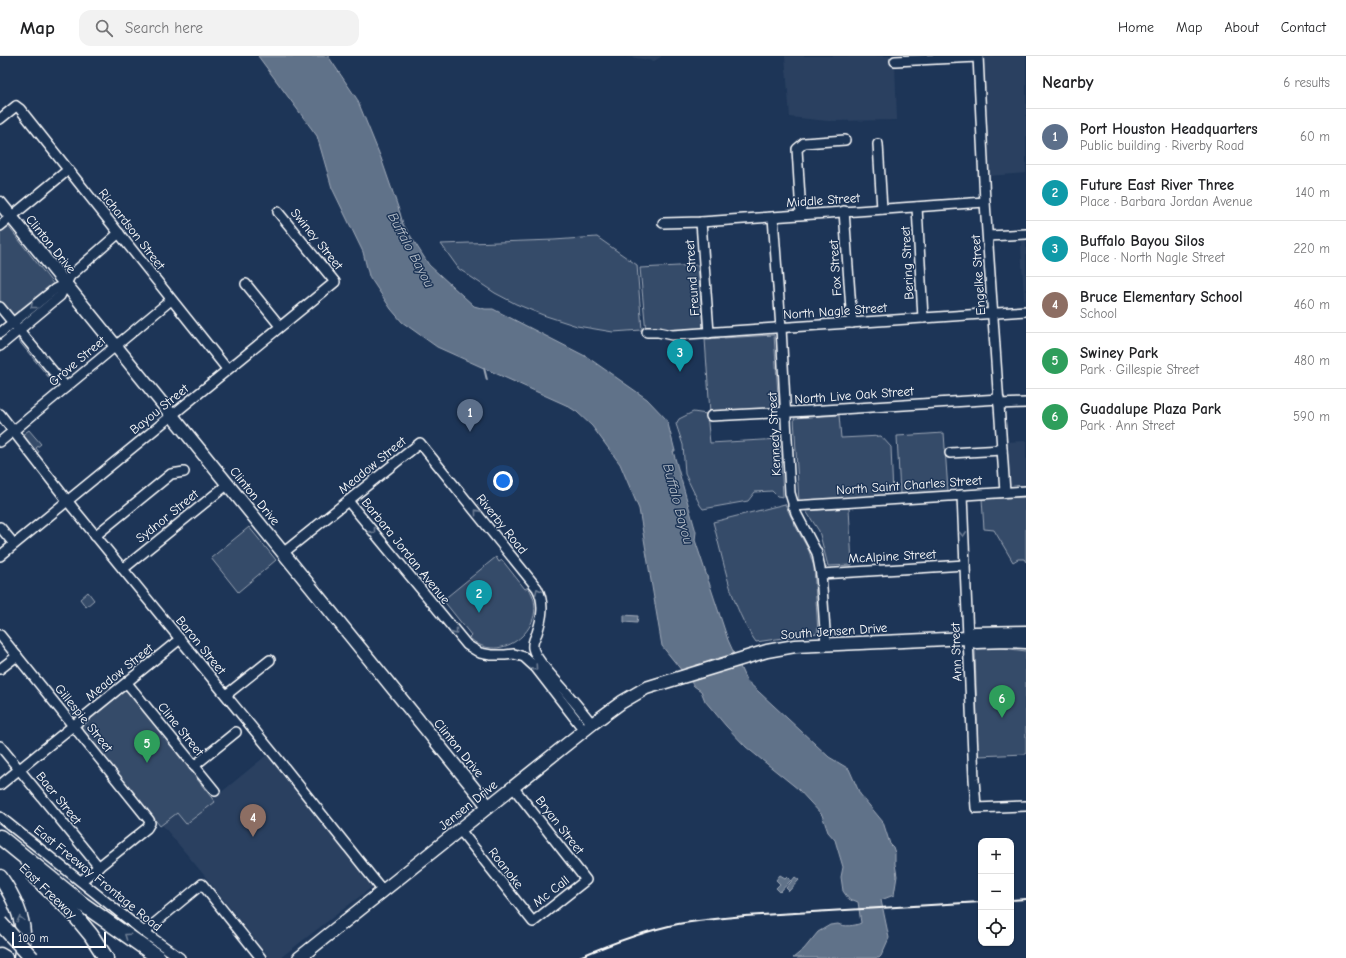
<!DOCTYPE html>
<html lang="en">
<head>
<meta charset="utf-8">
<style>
  body { margin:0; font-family:"Comic Neue",sans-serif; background:#f2f2f2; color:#202124 }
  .controls { position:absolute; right:12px; bottom:12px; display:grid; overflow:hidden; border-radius:8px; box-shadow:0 1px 3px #0004 }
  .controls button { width:36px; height:36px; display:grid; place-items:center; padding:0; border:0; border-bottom:1px solid #e0e0e0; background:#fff; color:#202124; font:20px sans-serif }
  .scale { position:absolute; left:12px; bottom:10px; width:94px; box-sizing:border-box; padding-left:4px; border:2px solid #fff; border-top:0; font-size:11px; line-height:14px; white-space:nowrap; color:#fff; -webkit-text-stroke:3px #1d3557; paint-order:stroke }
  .you { position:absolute; left:503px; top:425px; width:14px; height:14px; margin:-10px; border:3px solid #fff; border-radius:50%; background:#1a73e8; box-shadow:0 0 0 6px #1a73e833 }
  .badge { display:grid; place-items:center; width:26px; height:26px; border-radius:50%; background:#1a73e8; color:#fff; font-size:13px; font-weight:700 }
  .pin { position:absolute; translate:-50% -33px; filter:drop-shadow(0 1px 2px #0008) }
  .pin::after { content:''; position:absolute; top:21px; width:14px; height:12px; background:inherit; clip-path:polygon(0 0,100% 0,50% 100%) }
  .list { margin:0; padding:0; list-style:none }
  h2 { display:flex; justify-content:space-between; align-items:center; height:52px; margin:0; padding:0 16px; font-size:17px }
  h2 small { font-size:13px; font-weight:400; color:#757577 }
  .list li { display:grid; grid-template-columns:26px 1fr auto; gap:12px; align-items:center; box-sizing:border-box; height:56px; padding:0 16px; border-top:1px solid #e0e0e0 }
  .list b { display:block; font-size:15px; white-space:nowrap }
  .list p { margin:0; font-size:13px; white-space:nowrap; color:#757577 }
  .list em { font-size:13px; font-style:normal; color:#757577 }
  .icon { flex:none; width:22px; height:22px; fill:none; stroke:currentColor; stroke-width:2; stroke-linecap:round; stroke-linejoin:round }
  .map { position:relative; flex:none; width:1026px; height:902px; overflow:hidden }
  header { display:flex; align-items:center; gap:24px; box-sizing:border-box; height:56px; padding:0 20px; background:#fff; border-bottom:1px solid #e0e0e0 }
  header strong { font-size:19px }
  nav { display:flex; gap:22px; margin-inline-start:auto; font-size:14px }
  .search { width:280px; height:36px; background:#f2f2f2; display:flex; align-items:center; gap:10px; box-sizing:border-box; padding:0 14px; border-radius:12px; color:#757577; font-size:15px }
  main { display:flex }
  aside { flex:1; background:#fff }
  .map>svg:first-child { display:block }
</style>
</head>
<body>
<header>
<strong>Map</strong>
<div class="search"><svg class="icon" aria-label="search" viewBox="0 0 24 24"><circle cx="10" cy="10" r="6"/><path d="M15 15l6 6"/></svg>Search here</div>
<nav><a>Home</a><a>Map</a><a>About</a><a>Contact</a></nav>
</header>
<main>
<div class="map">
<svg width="1026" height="902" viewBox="0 0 1026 902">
  <rect width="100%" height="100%" fill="#1d3557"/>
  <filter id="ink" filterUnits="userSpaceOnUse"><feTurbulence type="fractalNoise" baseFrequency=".025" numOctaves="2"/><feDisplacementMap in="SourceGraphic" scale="8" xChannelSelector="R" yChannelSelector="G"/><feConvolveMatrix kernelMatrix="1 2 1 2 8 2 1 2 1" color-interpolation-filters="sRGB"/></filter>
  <g filter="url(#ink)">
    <g fill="#2a4161">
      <polygon points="625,0 662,0 654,5"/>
      <polygon points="785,0 967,0 890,3 890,8 895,8 897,64 828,65 790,61"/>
      <polygon points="981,0 1026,0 1026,117 987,120"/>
      <polygon points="1026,172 1026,259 1025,259 1020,173"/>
      <polygon points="1026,385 1026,432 1008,434 1004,386"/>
      <polygon points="127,633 213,743 268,698 372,831 280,902 269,902 204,819 81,671"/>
    </g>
    <g fill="#364b69" stroke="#9aa5b4">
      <polygon points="8,170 54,229 13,262 0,246 0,176"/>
      <polygon points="597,181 637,209 642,274 613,276 577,270 543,259 516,248 495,237 459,213 441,188 554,184"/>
      <polygon points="698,209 703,272 646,276 640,212"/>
      <polygon points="774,279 779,354 710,357 705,283"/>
      <polygon points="22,281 59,326 55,329 18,284"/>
      <polygon points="693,356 707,358 710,387 780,383 783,441 777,440 772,435 755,436 748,445 703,453 700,449 685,418 683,389 676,368 679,363"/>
      <polygon points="839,359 841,382 881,380 891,391 893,440 799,446 794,362"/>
      <polygon points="29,374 41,388 36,392 39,396 37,397 22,379"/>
      <polygon points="944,377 948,435 900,438 897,380"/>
      <polygon points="1026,441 1026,506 1024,503 1018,503 1013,506 994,474 984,473 982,443"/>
      <path d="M 785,448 L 795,469 L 809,495 L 814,511 L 818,577 L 756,586 C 731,552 724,506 713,466 Z"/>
      <polygon points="849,452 852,509 828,510 819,475 806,455"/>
      <polygon points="249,471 276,504 238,536 211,502"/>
      <path d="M 496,501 L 499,506 L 502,504 L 525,533 L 528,531 C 554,569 499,613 469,581 L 471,579 L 443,544 Z"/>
      <polygon points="88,536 94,544 86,551 80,543"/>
      <polygon points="1002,592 1026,595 1026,698 978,700 975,593"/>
      <polygon points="127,633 215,746 186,768 177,757 160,770 81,671"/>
    </g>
    <g fill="#617289" stroke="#a0aab8">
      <path d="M 258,0 L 328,0 L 357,43 L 381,102 L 400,157 L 403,168 L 429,209 L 474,250 L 485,253 L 493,253 L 587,301 L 647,343 L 667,364 L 675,395 L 673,395 L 696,476 L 695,484 L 728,584 L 746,624 L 829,701 L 849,713 L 860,738 L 883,766 L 890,788 L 893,791 L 895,797 L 895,808 L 897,820 L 894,839 L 881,844 L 889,882 L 881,900 L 879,902 L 793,902 L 804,893 L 818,876 L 830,869 L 838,868 C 844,871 855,870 861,867 L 858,846 L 853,844 L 850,845 L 843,835 L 841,821 L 843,811 L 835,784 L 828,776 L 822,759 L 798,733 L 746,691 L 726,670 L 705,645 L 701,635 L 694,630 L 662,590 L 639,453 L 620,408 L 592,370 L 577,356 L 566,349 L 437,291 L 402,266 L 391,253 L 369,220 L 363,196 L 332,132 L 317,80 Z"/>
      <polygon points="624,559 638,560 637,567 624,566"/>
      <polygon points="780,819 785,822 787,820 791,824 780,836 776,832 780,828 776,824"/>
      <polygon points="795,821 799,824 789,835 786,832"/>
    </g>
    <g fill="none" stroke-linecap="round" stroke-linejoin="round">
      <polyline stroke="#a0aab8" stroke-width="2" points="484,312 487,324"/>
      <defs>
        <g id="minor">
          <polyline points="978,0 985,146 1005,436"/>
          <polyline points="895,5 978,1"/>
          <polyline points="0,63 16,50 20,53 227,313"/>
          <polyline points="878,88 882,153"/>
          <polyline points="917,151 923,262"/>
          <polyline points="844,155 852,267"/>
          <polyline points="801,158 797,93 804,87 845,84"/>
          <polyline points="773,161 781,272 790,437 796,457 817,497 821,518 826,588"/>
          <polyline points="701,166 709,277"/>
          <polyline points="663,167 701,166 985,146"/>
          <polyline points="0,170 68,114"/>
          <polyline points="988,180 1026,178"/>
          <polyline points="246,228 280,270"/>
          <polyline points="0,251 66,331"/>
          <polyline points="647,276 658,276 672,279 1026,255"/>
          <polyline points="0,277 55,233 65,228"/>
          <polyline points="0,290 60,240 70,220 119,177"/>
          <polyline points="999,348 1026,347"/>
          <polyline points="0,358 73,452 277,702 383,835"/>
          <polyline points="711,360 809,355 999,343"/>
          <polyline points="0,386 171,244"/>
          <polyline points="950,397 1002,394"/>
          <polyline points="962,439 974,723 976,752 1026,750"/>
          <polyline points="348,445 467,589 480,597 491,599 505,599 514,598 524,601 536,612 584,674"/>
          <polyline points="793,450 1026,435"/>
          <polyline points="0,471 14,488"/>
          <polyline points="95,480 171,418 184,416"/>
          <path d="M 283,497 L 420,387 L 537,532 C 545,547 542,562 537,577 C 535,582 532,586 533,592 C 536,606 561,629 570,641 C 578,650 585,659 592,668"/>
          <polyline points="0,500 335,226 278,156"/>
          <polyline points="123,513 228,428"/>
          <polyline points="821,518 965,509"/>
          <polyline points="0,579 149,764 150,767 147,772 81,825"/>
          <polyline points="0,613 17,600"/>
          <polyline points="127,627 215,735"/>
          <polyline points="226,639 270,604"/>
          <polyline points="0,690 99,811"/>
          <polyline points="194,710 236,676"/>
          <polyline points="0,729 180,583"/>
          <polyline points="0,761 144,876 180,902"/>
          <polyline points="460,774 533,866 586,824 513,731"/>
          <polyline points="144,876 202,828 261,902"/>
        </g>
        <g id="major">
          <polyline points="0,147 488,750"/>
          <polyline points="968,582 975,577 1026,576"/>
          <polyline points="299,902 592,668 622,646 646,632 767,595 795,590 968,582 976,586 1007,585 1026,586"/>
        </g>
        <g id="highway">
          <polyline points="0,781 81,847 159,902"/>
          <path d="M 0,821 C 11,837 22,856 23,877 C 24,885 22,894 21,902"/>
          <polyline points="35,821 72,856 91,879 106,902"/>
          <polyline points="0,899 5,902"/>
        </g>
      </defs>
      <use href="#minor" stroke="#fff" stroke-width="12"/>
      <use href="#major" stroke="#fff" stroke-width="15"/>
      <use href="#highway" stroke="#fff" stroke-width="17"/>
      <use href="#minor" stroke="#1d3557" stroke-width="9"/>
      <use href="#major" stroke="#1d3557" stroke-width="12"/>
      <use href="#highway" stroke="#1d3557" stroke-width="14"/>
      <g stroke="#fff" stroke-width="2">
        <polyline points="1011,844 1026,843"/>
        <path d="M 577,902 C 610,888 643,875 678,868 C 701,864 723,862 745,860 L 981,846"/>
      </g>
      <defs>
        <polyline id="highway-bridge" points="0,867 32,902"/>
      </defs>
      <use href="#highway-bridge" stroke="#fff" stroke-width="17" stroke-linecap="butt"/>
      <use href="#highway-bridge" stroke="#1d3557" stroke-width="14"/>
    </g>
    <defs><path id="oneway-chevron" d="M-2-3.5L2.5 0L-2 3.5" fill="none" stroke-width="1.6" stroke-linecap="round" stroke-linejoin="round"/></defs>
    <g stroke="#6c7c92">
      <use href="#oneway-chevron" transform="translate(33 250) rotate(141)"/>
      <use href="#oneway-chevron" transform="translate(477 456) rotate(-129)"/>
      <use href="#oneway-chevron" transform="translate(373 475) rotate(51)"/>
      <use href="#oneway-chevron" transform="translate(963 478) rotate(87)"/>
      <use href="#oneway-chevron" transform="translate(538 535) rotate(-115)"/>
      <use href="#oneway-chevron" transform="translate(455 576) rotate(51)"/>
      <use href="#oneway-chevron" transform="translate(535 612) rotate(48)"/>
      <use href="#oneway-chevron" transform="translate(20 863) rotate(-103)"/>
      <use href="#oneway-chevron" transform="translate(127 880) rotate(-145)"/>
    </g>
  </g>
  <g text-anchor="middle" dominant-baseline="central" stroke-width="3" stroke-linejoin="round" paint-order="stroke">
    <g font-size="13" fill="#fff" stroke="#1d3557">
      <text transform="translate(823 144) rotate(-4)">Middle Street</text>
      <text transform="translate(132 173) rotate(52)">Richardson Street</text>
      <text transform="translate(317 183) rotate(51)">Swiney Street</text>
      <text transform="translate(51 188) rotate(51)">Clinton Drive</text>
      <text transform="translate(907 207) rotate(-93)">Bering Street</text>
      <text transform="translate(835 212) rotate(-94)">Fox Street</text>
      <text transform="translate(978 219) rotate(-94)">Engelke Street</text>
      <text transform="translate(692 222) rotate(-94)">Freund Street</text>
      <text transform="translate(835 255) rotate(-4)">North Nagle Street</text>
      <text transform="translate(77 305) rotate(-40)">Grove Street</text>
      <text transform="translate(854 339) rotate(-4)">North Live Oak Street</text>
      <text transform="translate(159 353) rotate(-39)">Bayou Street</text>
      <text transform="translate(774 378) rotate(-93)">Kennedy Street</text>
      <text transform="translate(372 409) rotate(-39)">Meadow Street</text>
      <text transform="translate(909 429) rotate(-4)">North Saint Charles Street</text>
      <text transform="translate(255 440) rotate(51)">Clinton Drive</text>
      <text transform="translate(167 460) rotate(-39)">Sydnor Street</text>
      <text transform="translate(502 468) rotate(51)">Riverby Road</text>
      <text transform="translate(406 495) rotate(51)">Barbara Jordan Avenue</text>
      <text transform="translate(892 500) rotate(-3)">McAlpine Street</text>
      <text transform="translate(834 575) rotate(-4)">South Jensen Drive</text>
      <text transform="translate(201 589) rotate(51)">Baron Street</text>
      <text transform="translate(956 596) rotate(-92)">Ann Street</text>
      <text transform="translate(119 616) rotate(-39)">Meadow Street</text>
      <text transform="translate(84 662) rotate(51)">Gillespie Street</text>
      <text transform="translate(181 673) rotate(51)">Cline Street</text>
      <text transform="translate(459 692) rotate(51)">Clinton Drive</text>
      <text transform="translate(59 742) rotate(51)">Baer Street</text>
      <text transform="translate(468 749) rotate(-39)">Jensen Drive</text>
      <text transform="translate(560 769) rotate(52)">Bryan Street</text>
      <text transform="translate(506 812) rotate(52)">Roanoke</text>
      <text transform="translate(98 822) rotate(39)">East Freeway Frontage Road</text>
      <text transform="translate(48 835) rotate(44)">East Freeway</text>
      <text transform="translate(551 835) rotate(-38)">Mc Call</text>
    </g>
    <g font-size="14" font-style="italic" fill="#b8c0ca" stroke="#1d3557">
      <text transform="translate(411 194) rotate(62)">Buffalo Bayou</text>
      <text transform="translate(678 448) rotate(75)">Buffalo Bayou</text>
    </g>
  </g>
</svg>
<div class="controls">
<button>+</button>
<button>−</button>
<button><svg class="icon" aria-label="locate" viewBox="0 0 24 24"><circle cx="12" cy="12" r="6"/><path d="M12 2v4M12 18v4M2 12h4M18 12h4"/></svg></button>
</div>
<div class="scale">100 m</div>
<div class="you"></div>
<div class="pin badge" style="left:470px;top:376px;background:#5c6f8a">1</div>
<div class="pin badge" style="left:479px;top:557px;background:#0f9aa8">2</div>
<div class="pin badge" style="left:680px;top:316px;background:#0f9aa8">3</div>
<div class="pin badge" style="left:253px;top:781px;background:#8d6e63">4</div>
<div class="pin badge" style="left:147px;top:707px;background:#2e9e5b">5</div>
<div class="pin badge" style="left:1002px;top:662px;background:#2e9e5b">6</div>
</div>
<aside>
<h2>Nearby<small>6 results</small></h2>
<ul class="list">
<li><span class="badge" style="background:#5c6f8a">1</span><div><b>Port Houston Headquarters</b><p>Public building · Riverby Road</p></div><em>60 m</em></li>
<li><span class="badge" style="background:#0f9aa8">2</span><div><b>Future East River Three</b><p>Place · Barbara Jordan Avenue</p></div><em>140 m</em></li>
<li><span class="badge" style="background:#0f9aa8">3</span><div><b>Buffalo Bayou Silos</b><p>Place · North Nagle Street</p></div><em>220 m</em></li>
<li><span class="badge" style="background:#8d6e63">4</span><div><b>Bruce Elementary School</b><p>School</p></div><em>460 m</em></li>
<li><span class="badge" style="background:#2e9e5b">5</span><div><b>Swiney Park</b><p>Park · Gillespie Street</p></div><em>480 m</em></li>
<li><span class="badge" style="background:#2e9e5b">6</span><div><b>Guadalupe Plaza Park</b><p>Park · Ann Street</p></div><em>590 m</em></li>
</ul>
</aside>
</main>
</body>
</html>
